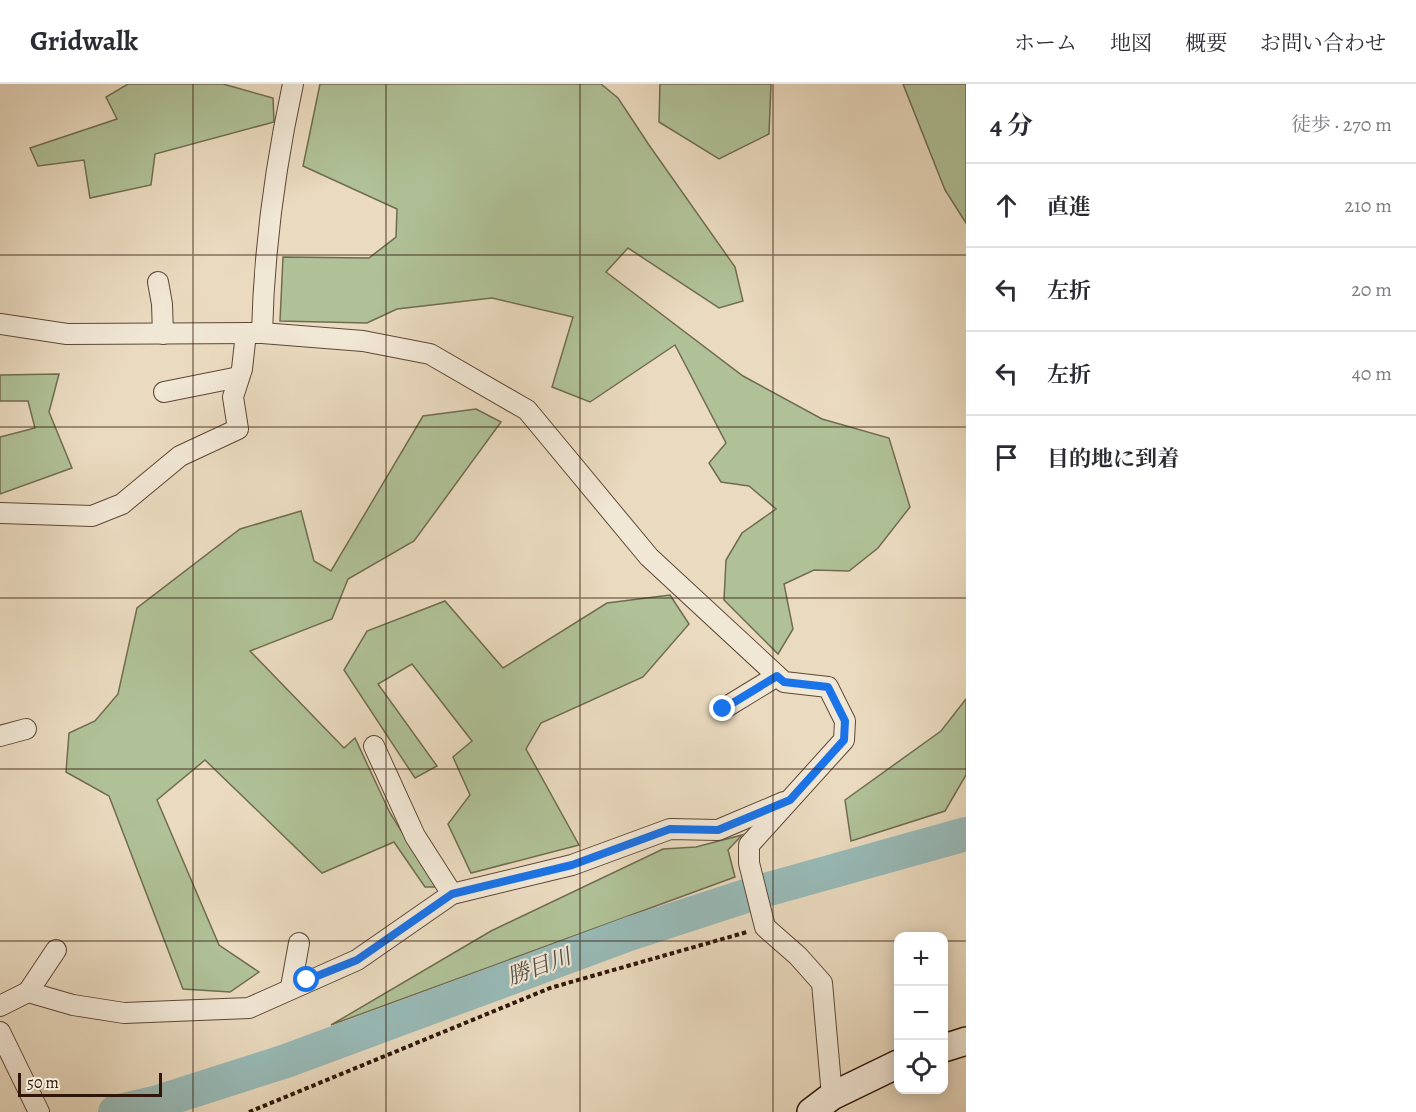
<!DOCTYPE html>
<html lang="ja">
<head>
<meta charset="utf-8">
<style>
  body { margin:0; font-family:Alegreya,"Noto Serif JP",serif; background:#f2f2f3; color:#2b2b33 }
  .controls { position:absolute; right:18px; bottom:18px; display:grid; overflow:hidden; border-radius:12px; box-shadow:0 3px 15px #0003 }
  .controls button { width:54px; height:54px; display:grid; place-items:center; padding:0; border:0; border-bottom:2px solid #e1e1e2; background:#fff; color:#2b2b33; font:30px sans-serif }
  .scale { position:absolute; left:18px; bottom:15px; width:144px; box-sizing:border-box; padding-left:6px; border:3px solid #2f1608; border-top:0; font-size:16px; line-height:21px; white-space:nowrap; color:#2f1608; -webkit-text-stroke:4px #f1e7d5; paint-order:stroke }
  .stop { position:absolute; width:18px; height:18px; margin:-14px; border:4px solid #1a73e8; border-radius:50%; background:#fff }
  .stop.end { background:#1a73e8; border-color:#fff; box-shadow:0 2px 6px #0008 }
  .list { margin:0; padding:0; list-style:none }
  h2 { display:flex; justify-content:space-between; align-items:center; height:78px; margin:0; padding:0 24px; font-size:26px }
  h2 small { font-size:20px; font-weight:400; color:#7c7c81 }
  .list li { display:grid; grid-template-columns:39px 1fr auto; gap:18px; align-items:center; box-sizing:border-box; height:84px; padding:0 24px; border-top:2px solid #e1e1e2 }
  .list b { display:block; font-size:22px; white-space:nowrap }
  .list em { font-size:20px; font-style:normal; color:#7c7c81 }
  .icon { flex:none; width:33px; height:33px; fill:none; stroke:currentColor; stroke-width:2; stroke-linecap:round; stroke-linejoin:round }
  .map { position:relative; flex:none; width:966px; height:1028px; overflow:hidden }
  header { display:flex; align-items:center; gap:36px; box-sizing:border-box; height:84px; padding:0 30px; background:#fff; border-bottom:2px solid #e1e1e2 }
  header strong { font-size:28px }
  nav { display:flex; gap:33px; margin-inline-start:auto; font-size:21px }
  main { display:flex }
  aside { flex:1; background:#fff }
  .map>svg:first-child { display:block }
</style>
</head>
<body>
<header>
<strong>Gridwalk</strong>
<nav><a>ホーム</a><a>地図</a><a>概要</a><a>お問い合わせ</a></nav>
</header>
<main>
<div class="map">
<svg width="966" height="1028" viewBox="0 0 966 1028">
  <rect width="100%" height="100%" fill="#eadabf"/>
  <filter id="stains"><feTurbulence type="fractalNoise" baseFrequency=".00333" numOctaves="4"/><feColorMatrix values="0 0 0 0 .2 0 0 0 0 .09 0 0 0 0 .02 0 0 0 .5 -.17"/></filter>
  <radialGradient id="worn" r=".72"><stop offset=".6" stop-color="#630" stop-opacity="0"/><stop offset="1" stop-color="#630" stop-opacity=".3"/></radialGradient>
  <g fill="#b0c197" stroke="#706c50" stroke-width="1.5">
    <polygon points="128,0 223,0 273,14 274,38 155,70 151,101 90,114 84,76 38,82 30,64 117,35 106,13"/>
    <polygon points="320,0 601,0 618,14 649,61 735,183 743,217 719,224 628,164 606,188 743,292 822,335 889,354 910,423 878,464 849,487 814,486 784,500 793,545 778,570 724,516 726,476 742,449 776,425 749,402 721,398 709,379 726,359 675,261 590,318 552,303 573,233 492,214 397,225 367,239 280,237 283,173 369,174 396,153 397,125 303,82"/>
    <polygon points="660,0 771,0 769,50 719,75 659,38"/>
    <polygon points="903,0 966,0 966,139 945,106"/>
    <polygon points="59,290 49,328 72,384 0,410 0,353 35,344 28,317 0,317 0,291"/>
    <polygon points="476,325 501,338 414,457 348,495 332,535 250,567 344,664 355,654 390,729 436,803 425,803 394,758 322,789 205,676 157,716 219,861 259,888 230,908 183,905 109,712 66,688 69,649 95,637 118,610 137,524 240,445 301,427 314,477 331,487 423,332"/>
    <polygon points="670,511 689,540 643,593 541,639 526,665 579,761 471,789 448,740 470,711 453,673 472,657 412,580 378,600 437,682 415,694 344,586 367,547 445,517 503,584 607,519"/>
    <polygon points="966,615 966,691 945,727 851,757 845,716 941,647"/>
    <polygon points="742,751 728,766 735,793 331,941 491,847 663,765 696,763"/>
  </g>
  <g fill="none" stroke-linecap="round" stroke-linejoin="round">
    <polyline stroke="#98bab7" stroke-width="34" points="115,1028 158,1018 286,977 629,850 758,808 966,750"/>
    <defs>
      <g id="street">
        <polyline points="158,198 162,220 163,250"/>
        <polyline points="0,240 67,250 262,249 363,257 430,270 527,326 649,473 784,598 828,603 845,637 844,656 749,761 749,779 765,843 798,872 822,899 832,1012"/>
        <path d="M 262,249 C 264,164 275,83 293,0"/>
        <polyline points="164,308 239,293"/>
        <polyline points="0,429 92,432 122,420 180,372 238,345 233,313 242,285 246,249"/>
        <polyline points="723,625 777,592"/>
        <polyline points="0,652 26,645"/>
        <polyline points="374,662 415,752 452,810"/>
        <polyline points="291,903 299,859"/>
        <polyline points="28,908 56,866"/>
        <polyline points="0,922 28,908 73,921 124,929 249,924 357,876 452,810 572,781 670,745 718,746 784,718"/>
        <polyline points="0,948 39,1028"/>
      </g>
      <g id="secondary">
        <polyline points="944,964 966,957"/>
        <polyline points="811,1028 832,1012 898,980"/>
      </g>
    </defs>
    <use href="#street" stroke="#5e4736" stroke-width="22"/>
    <use href="#secondary" stroke="#2f1608" stroke-width="30"/>
    <polyline stroke="#2f1608" stroke-width="4" stroke-dasharray="4.5 3" stroke-linecap="butt" points="249,1028 550,904 747,848"/>
    <use href="#street" stroke="#f1e7d5" stroke-width="20"/>
    <use href="#secondary" stroke="#f1e7d5" stroke-width="27"/>
  </g>
  <g fill="none" stroke-linecap="round" stroke-linejoin="round">
    <polyline stroke="#1a73e8" stroke-width="8" points="307,896 357,876 452,810 572,781 670,745 718,746 790,716 844,656 845,637 828,603 784,598 777,592 723,625"/>
  </g>
  <path fill="none" stroke="#2f1608" stroke-width="1.5" stroke-opacity="0.55" d="M 193,0 L 193,1028M 386,0 L 386,1028M 580,0 L 580,1028M 773,0 L 773,1028M 0,171 L 966,171M 0,343 L 966,343M 0,514 L 966,514M 0,685 L 966,685M 0,857 L 898,857M 944,857 L 966,857"/>
  <g text-anchor="middle" dominant-baseline="central" stroke-width="4.5" stroke-linejoin="round" paint-order="stroke">
    <g font-size="22" font-style="italic" fill="#544f45" stroke="#f1e7d5">
      <text transform="translate(539 883) rotate(-20)">勝目川</text>
    </g>
  </g>
  <rect width="100%" height="100%" filter="url(#stains)"/>
  <rect width="100%" height="100%" fill="url(#worn)"/>
</svg>
<div class="controls">
<button>+</button>
<button>−</button>
<button><svg class="icon" aria-label="locate" viewBox="0 0 24 24"><circle cx="12" cy="12" r="6"/><path d="M12 2v4M12 18v4M2 12h4M18 12h4"/></svg></button>
</div>
<div class="scale">50 m</div>
<div class="stop" style="left:307px;top:896px"></div>
<div class="stop end" style="left:723px;top:625px"></div>
</div>
<aside>
<h2>4 分<small>徒歩 · 270 m</small></h2>
<ul class="list">
<li><svg class="icon" aria-label="ahead" viewBox="0 0 24 24"><path d="M12 20V5M6 11l6-6 6 6"/></svg><div><b>直進</b></div><em>210 m</em></li>
<li><svg class="icon" aria-label="left" viewBox="0 0 24 24"><path d="M17 20v-9H6M10 6l-5 5 5 5"/></svg><div><b>左折</b></div><em>20 m</em></li>
<li><svg class="icon" aria-label="left" viewBox="0 0 24 24"><path d="M17 20v-9H6M10 6l-5 5 5 5"/></svg><div><b>左折</b></div><em>40 m</em></li>
<li><svg class="icon" aria-label="arrive" viewBox="0 0 24 24"><path d="M6 21V4h12l-3 4 3 4H6"/></svg><div><b>目的地に到着</b></div></li>
</ul>
</aside>
</main>
</body>
</html>
